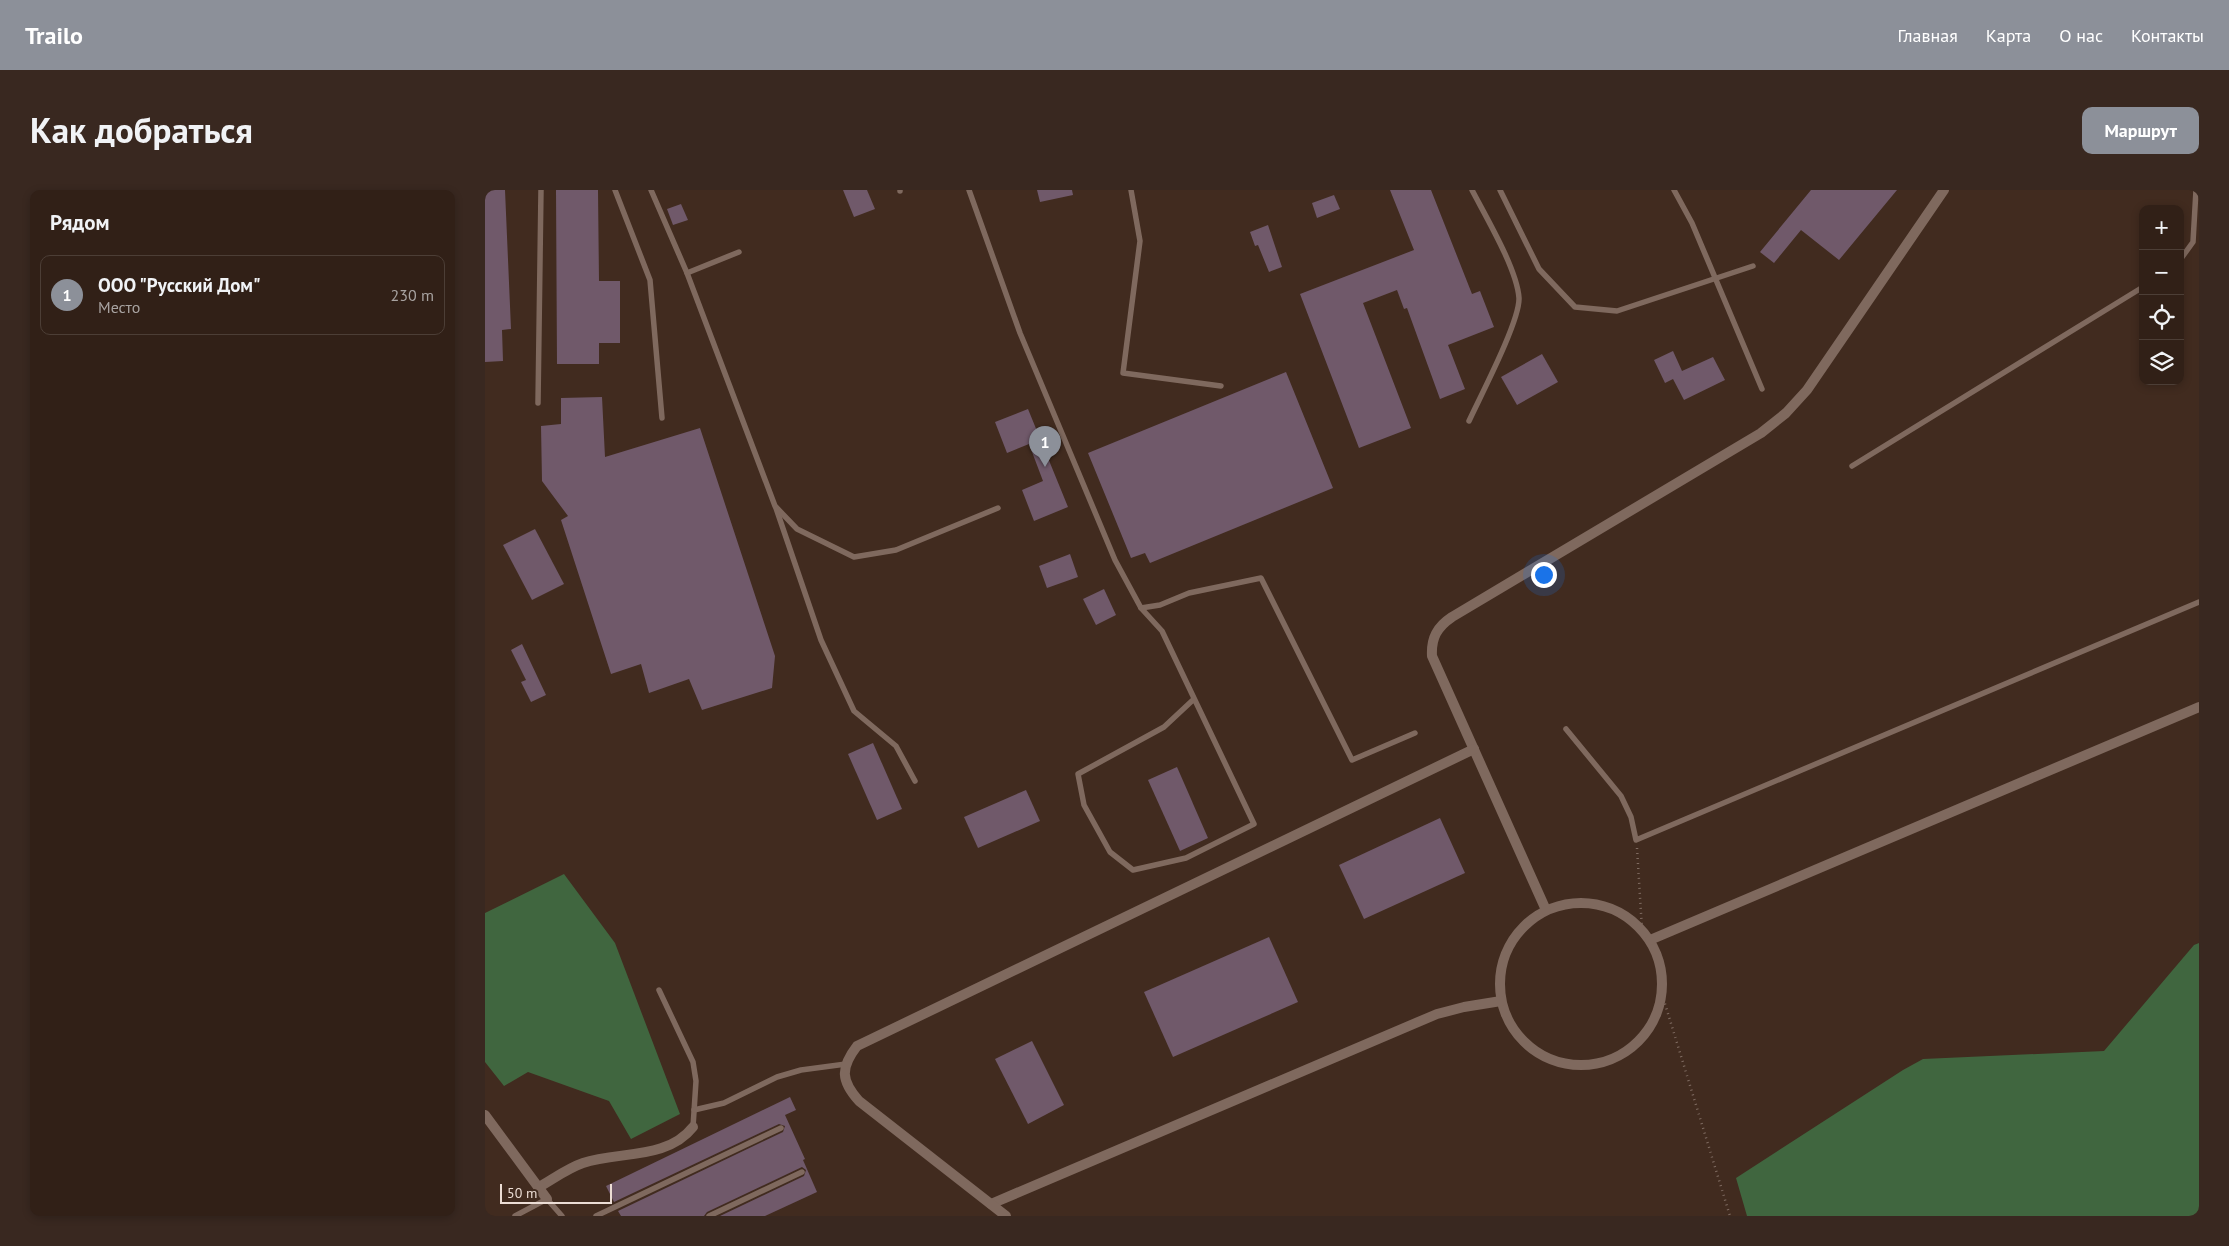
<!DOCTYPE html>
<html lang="ru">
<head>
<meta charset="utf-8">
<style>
  body { margin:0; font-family:"PT Sans",sans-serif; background:#392820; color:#f1f3f6 }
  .controls { position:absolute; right:15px; top:15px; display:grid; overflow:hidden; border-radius:10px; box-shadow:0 2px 8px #0003 }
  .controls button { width:45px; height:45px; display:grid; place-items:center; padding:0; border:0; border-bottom:1px solid #4c3e36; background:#312017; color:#f1f3f6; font:25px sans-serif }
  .scale { position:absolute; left:15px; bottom:12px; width:112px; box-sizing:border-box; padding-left:5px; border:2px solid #ecddd5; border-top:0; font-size:14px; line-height:18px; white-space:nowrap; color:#ecddd5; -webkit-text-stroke:4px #412b1f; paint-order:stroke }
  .you { position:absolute; left:1058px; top:384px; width:18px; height:18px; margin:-12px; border:4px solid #fff; border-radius:50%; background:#1a73e8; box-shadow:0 0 0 8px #1a73e833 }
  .badge { display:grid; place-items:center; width:32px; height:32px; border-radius:50%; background:#8c9099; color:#fff; font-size:16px; font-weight:700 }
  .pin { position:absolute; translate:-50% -41px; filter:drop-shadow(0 1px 2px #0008) }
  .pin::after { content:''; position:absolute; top:26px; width:18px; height:15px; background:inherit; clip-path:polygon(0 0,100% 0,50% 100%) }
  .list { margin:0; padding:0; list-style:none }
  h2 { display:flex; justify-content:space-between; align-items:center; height:65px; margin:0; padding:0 20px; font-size:21px }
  h2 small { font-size:16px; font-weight:400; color:#a8a3a1 }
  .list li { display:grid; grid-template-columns:32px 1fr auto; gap:15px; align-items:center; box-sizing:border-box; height:80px; margin:0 10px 10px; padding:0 10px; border:1px solid #4c3e36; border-radius:10px }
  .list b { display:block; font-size:19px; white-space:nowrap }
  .list p { margin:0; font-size:16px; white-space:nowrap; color:#a8a3a1 }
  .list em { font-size:16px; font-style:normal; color:#a8a3a1 }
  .icon { flex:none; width:28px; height:28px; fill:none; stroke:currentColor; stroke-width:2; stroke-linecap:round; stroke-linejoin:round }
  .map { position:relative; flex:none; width:1714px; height:1026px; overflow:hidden; border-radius:10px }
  header { display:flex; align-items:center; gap:30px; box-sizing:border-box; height:70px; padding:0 25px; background:#8c9099; color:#fff }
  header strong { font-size:24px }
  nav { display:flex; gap:28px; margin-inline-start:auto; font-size:18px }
  .intro { display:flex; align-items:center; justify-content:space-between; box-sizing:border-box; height:120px; padding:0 30px }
  h1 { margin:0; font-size:35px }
  .button { padding:12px 22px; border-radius:10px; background:#8c9099; color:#fff; font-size:18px; font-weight:700 }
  main { display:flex; gap:30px; padding:0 30px }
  aside { flex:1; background:#312017; border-radius:10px; box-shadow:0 2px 8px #0003 }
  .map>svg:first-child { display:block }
</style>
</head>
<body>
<header>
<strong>Trailo</strong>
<nav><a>Главная</a><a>Карта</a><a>О нас</a><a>Контакты</a></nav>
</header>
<div class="intro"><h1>Как добраться</h1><a class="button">Маршрут</a></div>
<main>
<aside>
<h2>Рядом<small></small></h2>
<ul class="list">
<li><span class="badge">1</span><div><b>ООО &quot;Русский Дом&quot;</b><p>Место</p></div><em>230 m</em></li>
</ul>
</aside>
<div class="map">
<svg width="1714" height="1026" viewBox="0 0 1714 1026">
  <rect width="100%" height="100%" fill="#412b1f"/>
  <g fill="#40663f">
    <polygon points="79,684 130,753 195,924 146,949 124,911 43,882 19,896 0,872 0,723"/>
    <polygon points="1714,753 1714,1026 1262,1026 1251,988 1418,880 1438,869 1619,861 1709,755"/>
  </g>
  <g fill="#70596a">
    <polygon points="0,0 20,0 26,139 17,140 18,171 0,172"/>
    <polygon points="71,0 113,0 114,91 135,91 135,153 114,153 114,174 72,174"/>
    <polygon points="358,0 382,0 390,19 369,27"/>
    <polygon points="552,0 587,0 588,5 555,12"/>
    <polygon points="905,0 946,0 987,104 995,101 1009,137 963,155 980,199 955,209 922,118 919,119 912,100 878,113 926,238 874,258 815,104 929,60"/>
    <polygon points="1326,0 1412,0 1354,70 1316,40 1289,73 1275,62"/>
    <polygon points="849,5 855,19 832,28 827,13"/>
    <polygon points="196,14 203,30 188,35 182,19"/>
    <polygon points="783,35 797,77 784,82 773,55 770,56 765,42"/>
    <polygon points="1188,161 1197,181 1228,167 1240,190 1199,210 1188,189 1180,193 1169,170"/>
    <polygon points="1057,164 1073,192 1032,215 1016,187"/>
    <polygon points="801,182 848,298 665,373 660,363 646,368 603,263"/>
    <polygon points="117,207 120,267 215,238 290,466 287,498 217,520 204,489 164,503 156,474 126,484 76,330 83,326 57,291 56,236 76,234 76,208"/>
    <polygon points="543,219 583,317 549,331 537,300 558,291 544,254 522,263 510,232"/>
    <polygon points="50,339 79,394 47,410 18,355"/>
    <polygon points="585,364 593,387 562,398 554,376"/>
    <polygon points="619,399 631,425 611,435 598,409"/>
    <polygon points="37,454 61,505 46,512 36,492 41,490 26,460"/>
    <polygon points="388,553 417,619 392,630 363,564"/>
    <polygon points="692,577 723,648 695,661 663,590"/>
    <polygon points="541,600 555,631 493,658 479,627"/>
    <polygon points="955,628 980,683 879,729 854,675"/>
    <polygon points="784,747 813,812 688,867 659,802"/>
    <polygon points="547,851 579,915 543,934 510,869"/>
    <polygon points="305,907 311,920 300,925 320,969 318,970 332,1002 280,1026 235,1026 319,986 321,980 317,977 222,1022 219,1026 136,1026 133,1021 298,942 300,936 294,934 129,1012 121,996"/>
  </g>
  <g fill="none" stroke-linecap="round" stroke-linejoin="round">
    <g stroke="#7f6b61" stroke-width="2.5" stroke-dasharray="1 4" stroke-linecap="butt">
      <polyline points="1152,658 1157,739"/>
      <polyline points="1177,804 1245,1026"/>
    </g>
    <g stroke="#7f695e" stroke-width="5.5">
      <polyline points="130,0 165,90 177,228"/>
      <polyline points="166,0 202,83 290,316 312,339 369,367 411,360 513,318"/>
      <polyline points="415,0 415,1"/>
      <polyline points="484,0 535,143 630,370 656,418 675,415 704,403 776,388 867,570 930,543"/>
      <polyline points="646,0 655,51 638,183 736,196"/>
      <polyline points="1015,0 1054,79 1090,117 1132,121 1268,76"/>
      <polyline points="1189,0 1207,33 1277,199"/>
      <polyline points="1695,70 1708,52 1711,0"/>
      <polyline points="202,83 254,62"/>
      <polyline points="53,213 56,0"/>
      <path d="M 984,231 C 995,207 1035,131 1034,108 C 1032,79 1001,27 987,0"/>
      <polyline points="1367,276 1658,97"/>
      <polyline points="291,318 336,450 369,521 411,556 430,591"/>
      <polyline points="656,418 677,441 769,634 701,668 648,680 625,662 599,615 593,584 679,537 709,509"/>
      <polyline points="1081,539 1136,606 1146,627 1151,650 1714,412"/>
      <polyline points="174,800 208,872 211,891 208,937"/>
      <polyline points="209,920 239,913 292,887 316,880 361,874"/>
      <polyline points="30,1026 62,1009 77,1026"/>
      <polyline points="111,1026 296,938"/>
      <polyline points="224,1026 317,982"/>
    </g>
    <g stroke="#7f695e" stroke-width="10">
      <circle cx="1096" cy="794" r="81"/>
      <path d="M 1061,720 L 947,466 C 946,448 952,437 967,427 L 1276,243 L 1301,223 L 1322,200 L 1459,0"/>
      <polyline points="1165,750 1714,517"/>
      <polyline points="0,925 62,1009"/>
      <path d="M 54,997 C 68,989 83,978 98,973 C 134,961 182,970 208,937"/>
      <polyline points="506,1014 952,824 979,817 1016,811"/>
      <path d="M 521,1026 L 374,911 C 356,891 355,878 372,856 L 989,559"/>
    </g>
  </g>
</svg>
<div class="controls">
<button>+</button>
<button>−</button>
<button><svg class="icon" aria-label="locate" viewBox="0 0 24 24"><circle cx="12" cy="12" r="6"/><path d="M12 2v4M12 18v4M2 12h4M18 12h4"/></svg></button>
<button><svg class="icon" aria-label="layers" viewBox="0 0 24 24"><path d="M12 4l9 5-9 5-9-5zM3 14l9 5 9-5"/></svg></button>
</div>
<div class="scale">50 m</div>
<div class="you"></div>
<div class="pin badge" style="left:560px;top:277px">1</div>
</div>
</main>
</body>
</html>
